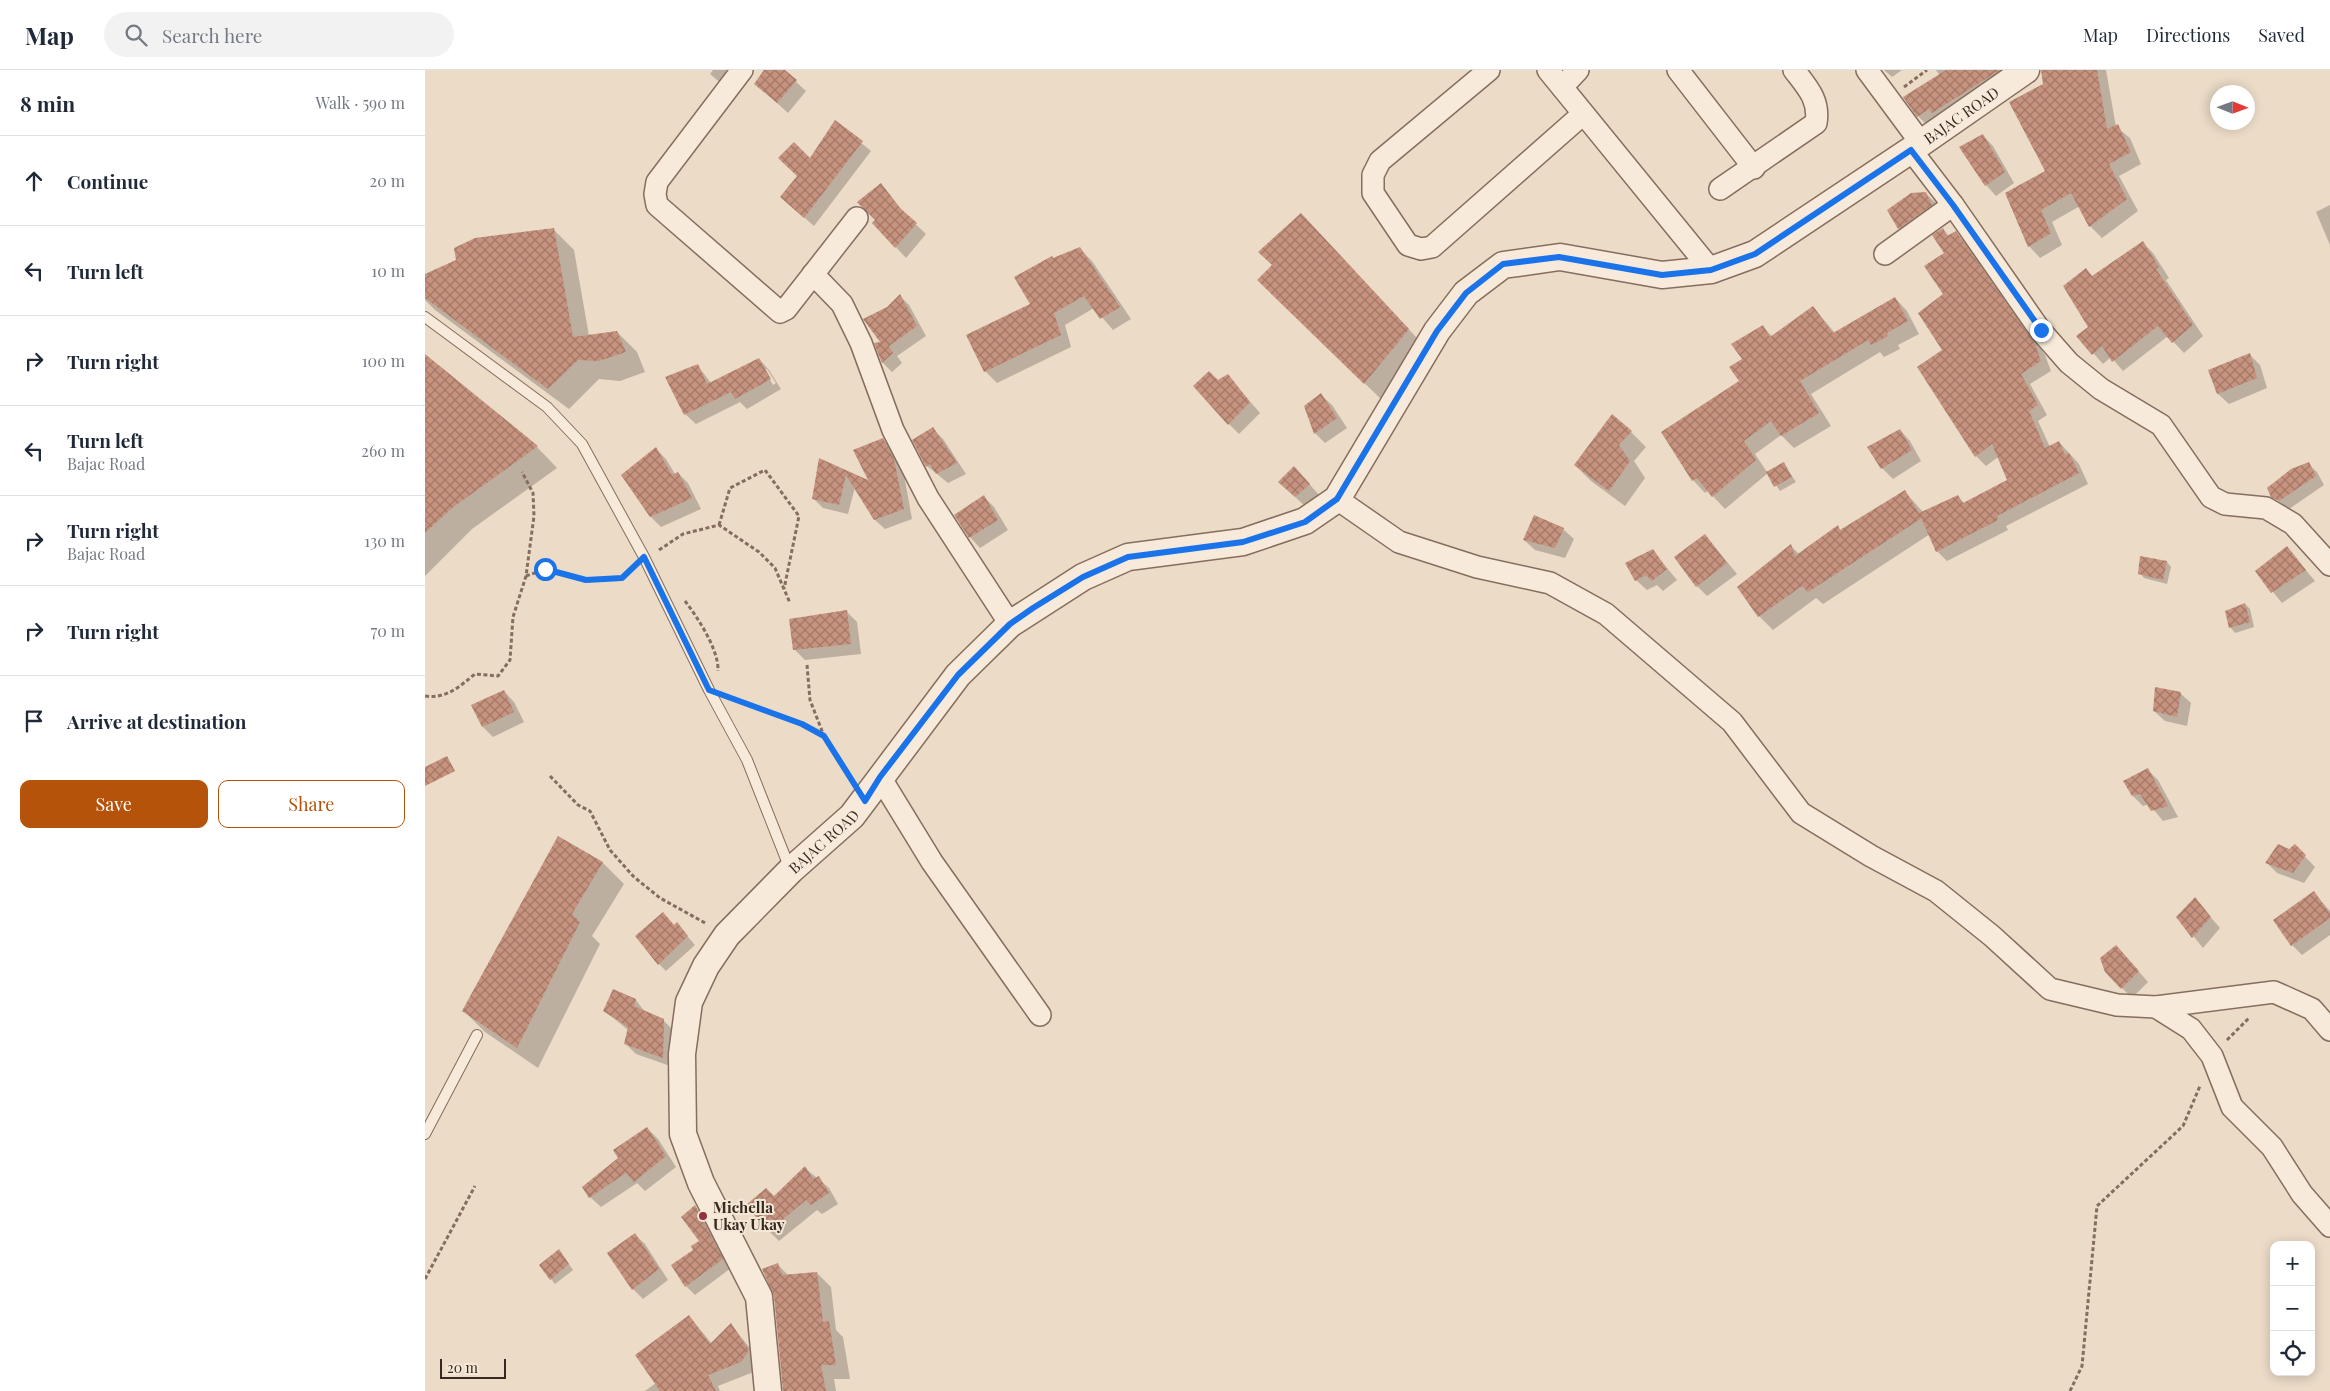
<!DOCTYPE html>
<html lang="en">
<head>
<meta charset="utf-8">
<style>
  body { margin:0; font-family:"Playfair Display",serif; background:#f2f2f3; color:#1f2937 }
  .controls { position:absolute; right:15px; bottom:15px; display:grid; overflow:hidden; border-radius:10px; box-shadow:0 2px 12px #0003 }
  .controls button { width:45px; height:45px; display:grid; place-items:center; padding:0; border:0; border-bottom:1px solid #e0e1e3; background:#fff; color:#1f2937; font:25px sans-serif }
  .compass { position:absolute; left:1785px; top:15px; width:45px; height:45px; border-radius:50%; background:#fff; box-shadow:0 2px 12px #0003; rotate:91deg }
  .scale { position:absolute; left:15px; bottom:12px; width:66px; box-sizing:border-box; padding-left:5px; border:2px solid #372820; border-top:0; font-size:14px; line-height:18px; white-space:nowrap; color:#372820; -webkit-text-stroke:4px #f3e7d6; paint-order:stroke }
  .stop { position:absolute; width:15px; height:15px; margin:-11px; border:4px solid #1a73e8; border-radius:50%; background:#fff }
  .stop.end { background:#1a73e8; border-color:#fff; box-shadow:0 1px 5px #0008 }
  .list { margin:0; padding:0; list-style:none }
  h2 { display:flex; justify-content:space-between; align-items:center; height:65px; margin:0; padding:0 20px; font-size:21px }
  h2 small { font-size:16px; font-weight:400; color:#747a83 }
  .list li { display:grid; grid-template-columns:32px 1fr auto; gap:15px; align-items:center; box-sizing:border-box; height:90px; padding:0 20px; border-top:1px solid #e0e1e3 }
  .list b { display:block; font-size:19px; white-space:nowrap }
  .list p { margin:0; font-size:16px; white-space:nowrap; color:#747a83 }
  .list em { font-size:16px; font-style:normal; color:#747a83 }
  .actions { display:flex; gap:10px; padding:15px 20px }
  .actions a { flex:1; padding:11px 0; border:1px solid #b45309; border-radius:10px; text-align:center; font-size:18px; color:#b45309 }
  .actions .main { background:#b45309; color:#fff }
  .icon { flex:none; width:28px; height:28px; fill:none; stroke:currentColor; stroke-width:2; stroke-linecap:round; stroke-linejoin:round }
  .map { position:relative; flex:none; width:1905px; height:1321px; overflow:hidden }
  header { display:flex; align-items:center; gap:30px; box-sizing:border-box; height:70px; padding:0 25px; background:#fff; border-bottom:1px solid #e0e1e3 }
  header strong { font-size:24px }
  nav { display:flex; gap:28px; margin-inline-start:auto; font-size:18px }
  .search { width:350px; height:45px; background:#f2f2f3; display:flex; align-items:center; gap:12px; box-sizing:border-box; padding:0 18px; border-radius:28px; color:#747a83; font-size:19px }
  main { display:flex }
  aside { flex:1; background:#fff }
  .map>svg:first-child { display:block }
</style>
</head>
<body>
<header>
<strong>Map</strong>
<div class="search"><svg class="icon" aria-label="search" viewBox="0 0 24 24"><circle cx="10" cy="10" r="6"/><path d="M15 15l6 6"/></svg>Search here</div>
<nav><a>Map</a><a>Directions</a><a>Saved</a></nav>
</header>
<main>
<aside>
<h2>8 min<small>Walk · 590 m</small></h2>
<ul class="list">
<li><svg class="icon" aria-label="ahead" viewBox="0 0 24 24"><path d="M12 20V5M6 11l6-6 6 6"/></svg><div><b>Continue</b></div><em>20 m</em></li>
<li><svg class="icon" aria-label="left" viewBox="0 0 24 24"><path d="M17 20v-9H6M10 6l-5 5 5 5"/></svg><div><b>Turn left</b></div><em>10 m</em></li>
<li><svg class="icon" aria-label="right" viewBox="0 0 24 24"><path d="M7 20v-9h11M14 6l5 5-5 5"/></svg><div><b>Turn right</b></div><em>100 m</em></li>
<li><svg class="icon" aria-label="left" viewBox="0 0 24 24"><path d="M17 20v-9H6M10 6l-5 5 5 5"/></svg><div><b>Turn left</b><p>Bajac Road</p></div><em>260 m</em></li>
<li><svg class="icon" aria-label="right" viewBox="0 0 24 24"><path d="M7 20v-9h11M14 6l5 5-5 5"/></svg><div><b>Turn right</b><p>Bajac Road</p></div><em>130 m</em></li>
<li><svg class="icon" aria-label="right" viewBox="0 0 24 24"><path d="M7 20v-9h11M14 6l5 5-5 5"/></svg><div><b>Turn right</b></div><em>70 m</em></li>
<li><svg class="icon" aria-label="arrive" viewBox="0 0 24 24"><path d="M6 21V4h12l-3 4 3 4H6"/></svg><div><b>Arrive at destination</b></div></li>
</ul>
<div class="actions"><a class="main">Save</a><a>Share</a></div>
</aside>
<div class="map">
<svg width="1905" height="1321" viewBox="0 0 1905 1321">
  <defs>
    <pattern id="building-cross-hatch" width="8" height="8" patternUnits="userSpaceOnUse" patternTransform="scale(1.25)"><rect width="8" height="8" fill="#c7937f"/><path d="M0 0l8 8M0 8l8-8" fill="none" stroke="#a27868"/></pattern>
  </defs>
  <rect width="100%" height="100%" fill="#ebdbc7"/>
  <g fill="#0003" fill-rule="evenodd">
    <polygon points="288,0 308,0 298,15 285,4"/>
    <polygon points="341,0 358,0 381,21 363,43 331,14"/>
    <polygon points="1459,0 1477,0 1467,7"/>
    <polygon points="1511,0 1597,0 1503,56 1493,46 1515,6"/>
    <polygon points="1630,0 1681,0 1691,57 1705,68 1716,94 1694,106 1713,141 1677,168 1665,156 1655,136 1627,152 1637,175 1615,188 1604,176 1622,102 1620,14"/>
    <polygon points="410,52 446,81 389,156 366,136 385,90"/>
    <polygon points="1558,66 1568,76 1589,113 1571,126 1561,115"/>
    <polygon points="456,115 482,146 501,164 481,188 449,153 452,150"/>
    <polygon points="1501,124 1512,134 1485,168 1474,158 1464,140"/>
    <polygon points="1905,135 1905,175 1891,142"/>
    <polygon points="876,144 1004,281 961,334 854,230"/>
    <polygon points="1518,159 1524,166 1530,162 1540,172 1620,285 1626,301 1605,314 1622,345 1613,351 1625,377 1634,372 1654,394 1663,414 1581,456 1583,460 1522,491 1512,481 1505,464 1398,534 1391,528 1348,560 1334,546 1314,517 1366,476 1374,484 1413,457 1416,461 1480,422 1498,442 1533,427 1540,434 1584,410 1573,387 1561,396 1551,386 1519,281 1521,184"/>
    <polygon points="129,160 149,180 164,266 192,262 212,282 220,302 195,311 174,309 144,339 10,240 0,230 0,205"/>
    <polygon points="1718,173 1728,183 1744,208 1741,210 1778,266 1759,283 1743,266 1698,301 1686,287 1678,294 1653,266 1665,257 1661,200 1668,207"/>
    <polygon points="655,179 667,191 706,249 688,260 669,238 640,255 646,277 572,313 560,301 607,235 628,190"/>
    <polygon points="475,226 484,235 501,266 472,286 477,293 467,302 458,293 451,274 457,273 463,238"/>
    <polygon points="1470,228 1482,241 1494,264 1473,275 1475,279 1459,287 1455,282 1386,324 1406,356 1369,378 1356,365 1330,384 1342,402 1358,393 1371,412 1355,421 1343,403 1300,439 1283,421 1280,423 1268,410 1315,312 1319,290 1338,257 1348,267 1388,237 1410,263"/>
    <polygon points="1825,285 1835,295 1842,318 1804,334 1793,324 1784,301"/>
    <polygon points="0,286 112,377 132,398 47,459 0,506"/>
    <path d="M 334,289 L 344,300 L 356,319 L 322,339 L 315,332 L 271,354 L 260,344 L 273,296 L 286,313 ZM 339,299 L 342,299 L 351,313 L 348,315 Z"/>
    <polygon points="803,306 835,343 814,364 804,354 794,311"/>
    <polygon points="896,325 907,335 922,358 900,373 890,363"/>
    <polygon points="507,358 518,369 541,404 523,413 502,396"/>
    <polygon points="1475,360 1485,371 1496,391 1468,409 1457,398 1444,378"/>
    <polygon points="1206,362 1221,377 1209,391 1220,408 1200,436 1166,411 1150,395"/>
    <polygon points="458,369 467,379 478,399 487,449 460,459 450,450 430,417 423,444 398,438 389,429 395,389 445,412"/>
    <polygon points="231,379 241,389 250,404 253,403 263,413 276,439 236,457 226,447"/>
    <polygon points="1883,394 1892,402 1899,415 1864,439 1847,426"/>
    <polygon points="879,408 894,425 881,437 854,412"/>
    <polygon points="559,427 569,437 583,460 555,478 545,467 530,445"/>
    <polygon points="1138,459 1149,469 1140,488 1110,480 1099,470"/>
    <polygon points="1280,465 1312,504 1282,526 1272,516"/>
    <polygon points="1862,478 1890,511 1857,533 1831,501"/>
    <polygon points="1227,480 1252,510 1238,521 1232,515 1222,520 1211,510"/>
    <polygon points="1742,492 1746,497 1742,514 1719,508 1715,503"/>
    <polygon points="1820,534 1825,539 1829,557 1810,563 1806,558 1801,542"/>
    <polygon points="421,541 432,552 436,584 380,590 370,580"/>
    <polygon points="79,621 89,632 99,652 68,667 58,657"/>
    <polygon points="1755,623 1766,633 1762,656 1740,651 1729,641"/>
    <polygon points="1723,700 1733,710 1753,747 1738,751 1724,734 1718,736 1708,726"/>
    <polygon points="133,768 178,793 199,814 167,866 175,874 113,998 60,962 39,941"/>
    <polygon points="1870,776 1890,797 1879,813 1852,803 1842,793"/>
    <polygon points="1889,823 1905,841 1905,865 1877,885 1867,875"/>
    <polygon points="1770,829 1795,858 1778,878 1753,847"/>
    <polygon points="252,854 270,875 241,901 234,894"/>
    <polygon points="1701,887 1723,912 1707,928 1697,918"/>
    <polygon points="211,930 220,942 238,950 249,961 248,997 211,984 201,974 203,960 180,941"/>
    <polygon points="222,1058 233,1069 251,1097 220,1121 212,1113 176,1137 165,1127 195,1088"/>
    <polygon points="380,1098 404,1118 413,1134 397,1144 392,1140 354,1171 344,1161 349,1128"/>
    <polygon points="270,1137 279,1145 306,1198 270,1225 261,1216 269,1180 275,1171"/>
    <polygon points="209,1164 220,1174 243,1210 218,1229 208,1219"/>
    <polygon points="134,1180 148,1200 130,1214 126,1209"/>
    <polygon points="352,1194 364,1206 392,1203 406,1217 411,1260 418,1267 425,1309 409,1309 411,1321 358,1321"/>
    <polygon points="264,1246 287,1274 306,1255 334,1289 326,1303 293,1316 295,1321 220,1321 231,1313"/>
  </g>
  <g fill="url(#building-cross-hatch)">
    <polygon points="339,0 360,0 372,10 352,33 329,14"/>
    <polygon points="1521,0 1575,0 1507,43 1504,39 1492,47 1478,27"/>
    <polygon points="1616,0 1672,0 1682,59 1693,54 1706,82 1684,94 1702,129 1664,157 1646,123 1616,140 1626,163 1603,177 1580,123 1620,101 1584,32 1618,14"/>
    <polygon points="410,50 438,71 379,148 355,127 372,106 353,88 369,72 385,88"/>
    <polygon points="1558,64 1580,102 1560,116 1534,77"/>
    <polygon points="456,113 475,138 492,153 470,178 447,153 450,150 432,132"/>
    <polygon points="1501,122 1507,135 1473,159 1462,140 1486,123"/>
    <polygon points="876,143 984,259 939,314 832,210 847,195 833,182"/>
    <polygon points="129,158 148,267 192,261 201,282 174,291 153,290 123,319 0,228 0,204 31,190 29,178 50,168"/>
    <polygon points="1518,158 1522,166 1531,161 1610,274 1616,291 1596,304 1613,335 1604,341 1620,378 1634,371 1640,385 1644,383 1654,403 1572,446 1573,450 1511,482 1494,443 1533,425 1538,433 1582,410 1567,374 1550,387 1492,297 1517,280 1493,243 1518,224 1499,196 1519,183 1507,165"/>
    <polygon points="1718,171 1734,197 1731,199 1768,255 1747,273 1733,256 1687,292 1677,276 1667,285 1651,266 1663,257 1638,216 1661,198 1667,206"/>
    <polygon points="655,177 695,237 675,249 659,226 629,243 636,265 559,302 541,265 605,234 589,207 627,186 628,188"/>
    <polygon points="475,224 492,256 464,276 468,283 457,293 449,273 455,272 438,249 462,237"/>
    <polygon points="1470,227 1483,251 1462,263 1463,266 1446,275 1443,270 1375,311 1394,343 1356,366 1346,351 1319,371 1331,390 1287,427 1272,408 1267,411 1236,362 1314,311 1304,297 1317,289 1306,274 1338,255 1345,267 1388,236 1408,263"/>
    <polygon points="1825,283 1832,308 1792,324 1783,300"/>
    <polygon points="0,284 113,376 27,438 0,463"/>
    <polygon points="334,288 346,309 310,329 306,322 259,345 240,307 273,294 282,314"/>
    <polygon points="784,301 793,310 803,304 825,332 803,355 768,316"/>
    <polygon points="896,323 912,348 889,364 879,336"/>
    <polygon points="1187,344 1207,361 1194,375 1205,391 1184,421 1149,395"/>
    <polygon points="508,357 532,393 511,404 505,394 501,397 487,370"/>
    <polygon points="1475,359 1487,380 1456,399 1442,377"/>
    <polygon points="458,368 469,389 479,439 449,450 421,405 414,435 387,429 394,388 443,410 428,380"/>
    <polygon points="231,377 247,405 253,402 267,428 225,447 196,405"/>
    <polygon points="1359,392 1367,407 1349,417 1341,402"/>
    <polygon points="1884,392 1891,406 1854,431 1846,427 1842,418 1866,399"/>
    <polygon points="869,396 885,414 870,427 853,412"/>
    <polygon points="1480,420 1497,448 1383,522 1377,516 1333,547 1312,517 1366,474 1370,486 1413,455 1415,460"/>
    <polygon points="559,425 573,450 544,468 529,445"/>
    <polygon points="1109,445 1139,458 1130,478 1098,470"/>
    <polygon points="1280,464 1302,493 1271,517 1249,487"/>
    <polygon points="1862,476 1881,500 1846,523 1830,501"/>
    <polygon points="1228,479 1242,499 1227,511 1221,505 1210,511 1200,493"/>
    <polygon points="1715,486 1742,491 1738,510 1713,504"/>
    <polygon points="1820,533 1825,552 1804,558 1800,541"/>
    <polygon points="422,540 426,574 368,580 364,549"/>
    <polygon points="1730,617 1756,622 1752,647 1728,641"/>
    <polygon points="79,620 89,642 57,657 46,635"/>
    <polygon points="22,686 30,701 0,716 0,697"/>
    <polygon points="1723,698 1743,736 1726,741 1715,724 1707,726 1698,711"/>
    <polygon points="133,766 178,792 147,844 155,852 92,978 37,941"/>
    <polygon points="1853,774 1864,779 1870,774 1881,785 1868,803 1840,793"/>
    <polygon points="1889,821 1905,844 1905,848 1866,876 1848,850"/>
    <polygon points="1770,827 1786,847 1767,868 1751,847"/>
    <polygon points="238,842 249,855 252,852 263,866 233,895 210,866"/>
    <polygon points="1691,875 1714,901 1696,919 1680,902 1675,888"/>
    <polygon points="188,919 211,929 209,936 239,949 238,988 199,974 203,957 178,941"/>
    <polygon points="222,1057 241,1086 209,1112 201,1103 164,1128 157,1117 193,1088 188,1080"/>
    <polygon points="380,1096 388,1109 394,1106 404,1123 386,1135 381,1130 343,1162 321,1135 341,1118 349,1126"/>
    <polygon points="270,1135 298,1189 260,1217 246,1195 268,1180 266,1176 274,1171 256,1147"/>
    <polygon points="210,1163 234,1199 207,1220 182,1183"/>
    <polygon points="134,1179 144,1194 125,1210 114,1195"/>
    <polygon points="353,1193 357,1205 392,1202 398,1252 404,1251 411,1295 396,1295 401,1321 358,1321 349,1226 337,1199"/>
    <polygon points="264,1245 285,1274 306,1253 324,1280 316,1292 283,1305 291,1321 235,1321 210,1285"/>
  </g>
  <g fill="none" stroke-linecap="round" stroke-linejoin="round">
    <defs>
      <g id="service">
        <polyline points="0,247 122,337 157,374 219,487 284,620 322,690 365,799"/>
        <polyline points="0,1064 52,965"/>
      </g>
      <g id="minor">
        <polyline points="317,0 232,112 230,124 232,135 355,242 361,239 432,148"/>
        <polyline points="1064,0 955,91 948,105 948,123 983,175 996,179 1007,177 1158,44"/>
        <polyline points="1123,0 1286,200"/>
        <polyline points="1253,0 1329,98"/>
        <polyline points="1442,0 1496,73"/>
        <polyline points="1137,17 1153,0"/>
        <polyline points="1486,80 1528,135 1615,260 1644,293 1676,319 1736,355 1786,427 1800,434 1841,438 1868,454 1905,495"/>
        <path d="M 1295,119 L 1391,53 C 1395,30 1382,17 1369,0"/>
        <polyline points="1460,184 1528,135"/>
        <polyline points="388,204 417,234 436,273 468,360 503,428 585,554"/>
        <polyline points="912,429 974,472 1052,497 1125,513 1181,544 1307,652 1376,743 1446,786 1511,821 1567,866 1625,919 1692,935 1731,937 1849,922 1887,939 1905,960"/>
        <polyline points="455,707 507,792 615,945"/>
        <polyline points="1731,937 1766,959 1787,986 1807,1037 1847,1077 1877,1124 1905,1156"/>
      </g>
      <g id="tertiary">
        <path id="s1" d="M 343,1321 L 334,1227 L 276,1113 L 258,1064 L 257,984 L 264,932 L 281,896 L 302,865 L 366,800 L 427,746 L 533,605 L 585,554 L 658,507 L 703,487 L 818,472 L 880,451 L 912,429 L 1012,261 L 1041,223 L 1078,195 L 1135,187 L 1237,205 L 1286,200 L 1330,184 L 1486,80 L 1601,0"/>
      </g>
    </defs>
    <use href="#service" stroke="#866d5d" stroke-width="12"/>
    <use href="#minor" stroke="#866d5d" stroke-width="24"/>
    <use href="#tertiary" stroke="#866d5d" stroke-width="29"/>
    <g stroke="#866d5d" stroke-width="3" stroke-dasharray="4 2.5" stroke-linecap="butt">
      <polyline points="1479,17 1502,0"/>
      <polyline points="294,455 305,418 340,400 374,446 359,519"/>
      <polyline points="234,480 258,464 294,455 334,482 350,498 365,533"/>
      <polyline points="101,506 121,499 161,510 197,508 208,497"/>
      <path d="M 260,531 C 273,548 294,580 293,601"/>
      <polyline points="382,595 385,630 399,666"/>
      <path d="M 0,626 C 21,629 34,617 50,604 L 73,606 L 85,590 L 88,547 L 101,506 L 109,446 L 108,423 L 97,402"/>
      <polyline points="308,629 377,654 399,666 425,709"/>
      <polyline points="125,706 153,735 165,741 185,780 209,807 235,828 282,854"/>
      <polyline points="1802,970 1824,948"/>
      <polyline points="0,1209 50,1116"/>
      <polyline points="1645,1321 1657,1296 1672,1136 1758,1056 1775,1016"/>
    </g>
    <use href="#service" stroke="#f7eada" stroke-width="10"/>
    <use href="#minor" stroke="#f7eada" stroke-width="21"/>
    <use href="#tertiary" stroke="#f7eada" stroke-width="26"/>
  </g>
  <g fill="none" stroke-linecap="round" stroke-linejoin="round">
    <polyline stroke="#1a73e8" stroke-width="6" points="120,499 161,510 197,508 219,487 284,620 377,654 399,666 440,731 455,707 533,605 585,554 608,538 658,507 703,487 818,472 880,452 912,429 1012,261 1041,223 1078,194 1134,187 1237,205 1286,200 1330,184 1486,80 1528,135 1616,260"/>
  </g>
  <circle fill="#90323f" stroke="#f3e7d6" stroke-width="2" cx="278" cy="1146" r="5"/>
  <g text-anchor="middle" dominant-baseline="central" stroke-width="4" stroke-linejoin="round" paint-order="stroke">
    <g font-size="15" fill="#372820" stroke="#f3e7d6">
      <text stroke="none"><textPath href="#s1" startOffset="2058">BAJAC ROAD</textPath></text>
      <text stroke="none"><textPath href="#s1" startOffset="619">BAJAC ROAD</textPath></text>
    </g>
    <g font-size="15" font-weight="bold" fill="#372820" stroke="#f3e7d6" text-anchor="start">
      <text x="288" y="1137">Michella<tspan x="288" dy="17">Ukay Ukay</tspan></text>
    </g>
  </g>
</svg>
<div class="controls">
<button>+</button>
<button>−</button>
<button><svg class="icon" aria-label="locate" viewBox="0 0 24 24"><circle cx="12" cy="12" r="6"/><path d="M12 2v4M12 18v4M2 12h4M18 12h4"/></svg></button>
</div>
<svg class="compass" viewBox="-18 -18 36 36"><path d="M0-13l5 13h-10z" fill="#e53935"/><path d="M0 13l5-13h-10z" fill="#747a83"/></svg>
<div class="scale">20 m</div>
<div class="stop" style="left:120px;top:499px"></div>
<div class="stop end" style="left:1616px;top:260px"></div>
</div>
</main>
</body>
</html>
